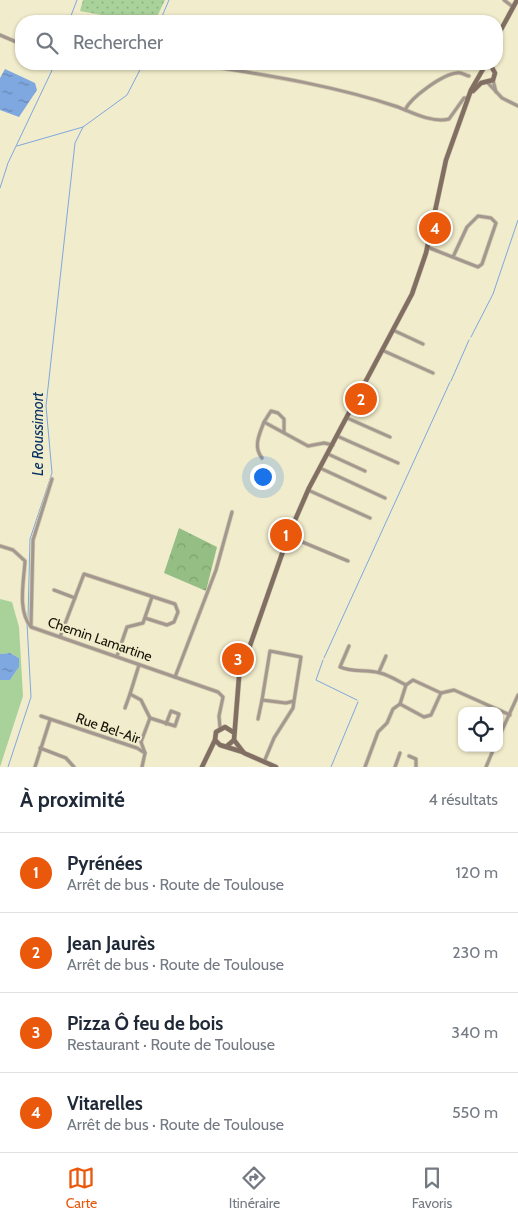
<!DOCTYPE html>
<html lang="fr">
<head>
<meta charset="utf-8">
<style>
  body { margin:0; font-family:Cabin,sans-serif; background:#f6f6f7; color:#1f2937 }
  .controls { position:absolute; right:15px; bottom:15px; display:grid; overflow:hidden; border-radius:10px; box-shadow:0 1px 4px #0004 }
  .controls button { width:45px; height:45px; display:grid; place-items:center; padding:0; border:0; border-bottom:1px solid #e0e1e3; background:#fff; color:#1f2937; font:25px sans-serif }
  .you { position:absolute; left:262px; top:476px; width:18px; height:18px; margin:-12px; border:4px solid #fff; border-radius:50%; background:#1a73e8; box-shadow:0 0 0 8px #1a73e833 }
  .badge { display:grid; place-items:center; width:32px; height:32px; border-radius:50%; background:#ea580c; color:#fff; font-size:16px; font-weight:700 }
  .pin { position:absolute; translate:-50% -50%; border:2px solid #fff; box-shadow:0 1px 5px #0006 }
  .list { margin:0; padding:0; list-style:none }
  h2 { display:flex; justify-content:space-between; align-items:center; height:65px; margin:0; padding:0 20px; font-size:21px }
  h2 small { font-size:16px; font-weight:400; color:#747a83 }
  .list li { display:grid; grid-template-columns:32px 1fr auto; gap:15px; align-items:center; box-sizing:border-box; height:80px; padding:0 20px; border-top:1px solid #e0e1e3 }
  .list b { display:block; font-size:19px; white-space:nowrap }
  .list p { margin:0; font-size:16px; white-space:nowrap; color:#747a83 }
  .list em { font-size:16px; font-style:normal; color:#747a83 }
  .icon { flex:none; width:28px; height:28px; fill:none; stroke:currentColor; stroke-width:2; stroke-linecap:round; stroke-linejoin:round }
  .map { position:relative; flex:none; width:518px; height:767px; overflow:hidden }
  .search { position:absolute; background:#fff; box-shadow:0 1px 4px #0004; left:15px; right:15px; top:15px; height:55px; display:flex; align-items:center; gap:12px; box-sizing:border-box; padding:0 18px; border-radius:20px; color:#747a83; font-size:19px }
  .sheet { height:385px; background:#fff }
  nav { display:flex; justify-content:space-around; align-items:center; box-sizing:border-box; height:70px; border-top:1px solid #e0e1e3; background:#fff; font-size:14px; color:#747a83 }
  nav a { display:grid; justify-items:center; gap:2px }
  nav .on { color:#ea580c }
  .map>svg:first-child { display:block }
</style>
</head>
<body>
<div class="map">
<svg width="518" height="767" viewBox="0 0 518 767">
  <defs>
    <pattern id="grass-dots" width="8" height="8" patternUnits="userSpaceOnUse" patternTransform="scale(1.25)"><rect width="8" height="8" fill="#a9d29a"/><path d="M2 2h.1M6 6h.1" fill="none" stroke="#91b383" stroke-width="1.8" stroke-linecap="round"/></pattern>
    <pattern id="forest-crowns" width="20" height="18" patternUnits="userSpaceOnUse" patternTransform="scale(1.25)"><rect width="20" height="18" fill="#94be84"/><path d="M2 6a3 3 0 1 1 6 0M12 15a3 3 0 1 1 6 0" fill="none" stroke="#7fa270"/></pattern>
    <pattern id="water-ripples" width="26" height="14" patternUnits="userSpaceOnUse" patternTransform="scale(1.25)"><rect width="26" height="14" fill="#7ea8df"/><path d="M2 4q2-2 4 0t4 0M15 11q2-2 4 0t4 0" fill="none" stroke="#6688b3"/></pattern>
  </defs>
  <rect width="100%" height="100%" fill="#f1eccb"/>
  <polygon fill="url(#grass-dots)" points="83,0 165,0 155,21 134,21 80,11"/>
  <polygon fill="url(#forest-crowns)" points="179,528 217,547 206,591 164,573"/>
  <polygon fill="#a9d29a" points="0,599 12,602 19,627 23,696 0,767 0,680 10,680 19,667 19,658 10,653 0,654"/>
  <g fill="url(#water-ripples)">
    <polygon points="5,69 35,83 37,90 19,117 0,110 0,78"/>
    <polygon points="10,653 19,658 19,667 10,680 0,680 0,654"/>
  </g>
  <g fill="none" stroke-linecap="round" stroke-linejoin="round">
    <g stroke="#7ea8df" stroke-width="1">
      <polyline points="69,21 77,0"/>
      <polyline points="160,21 169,0"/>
      <polyline points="17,146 83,127 127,95 143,64"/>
      <polyline points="0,188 8,163 55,64"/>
      <polyline points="471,337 493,294 518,220"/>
      <polyline points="451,381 469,340"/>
      <polyline points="28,619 30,539 52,473 46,406 75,143 83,127"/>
      <polyline points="324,658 450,382"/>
      <polyline points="323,660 316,680 357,700"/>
      <polyline points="8,767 31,697 27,623"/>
      <polyline points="331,767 358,702"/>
    </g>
    <defs>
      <g id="minor">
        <polyline points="504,0 513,7"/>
        <polyline points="0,35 21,44"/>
        <polyline points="497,57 501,44"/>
        <path d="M 197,64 C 265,75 333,85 398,107 C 413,113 432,123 449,119 L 464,98 L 468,98"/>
        <polyline points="493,80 496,92"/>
        <polyline points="488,83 502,98 518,106"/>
        <path d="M 405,110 C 411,97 443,74 457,73 C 461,72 465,75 469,76"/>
        <polyline points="427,247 478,267 482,264 496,223 491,218 478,216 467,227 453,257"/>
        <polyline points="395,331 423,344"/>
        <polyline points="384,351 433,373"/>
        <polyline points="347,418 390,437"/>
        <polyline points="264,422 271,411 278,413 284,419 284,432"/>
        <polyline points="337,436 398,463"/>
        <polyline points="328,454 365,471"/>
        <path d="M 262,458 C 253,447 259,435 264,422 L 308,446 L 324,443 L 333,445"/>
        <polyline points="320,468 385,498"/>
        <polyline points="308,490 370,518"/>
        <polyline points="288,536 348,561"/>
        <path d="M 0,546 L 13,550 L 25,561 C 24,581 17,611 31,627 L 218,692 L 223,697 L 219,716 L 220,728"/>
        <polyline points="54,590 75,598"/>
        <polyline points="31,626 33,540 52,479"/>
        <polyline points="60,637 84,574 175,604 178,612 174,622 167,625 145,618"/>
        <path d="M 349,646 L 340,667 C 355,673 365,669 380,673 C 389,675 398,681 406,685"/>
        <polyline points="117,656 127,627 143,623 152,597"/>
        <polyline points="139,665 130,694 141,700 150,718 141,742 145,753"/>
        <polyline points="379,672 386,656"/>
        <polyline points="175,677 216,570 232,512"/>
        <polygon points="413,680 441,693 431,715 424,717 400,704 406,685"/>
        <polyline points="441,693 454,690 510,715"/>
        <polyline points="125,708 130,694"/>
        <polyline points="41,716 137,748 145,753 142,767"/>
        <polyline points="150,718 175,726 179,714 171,711 166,724"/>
        <polyline points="258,719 262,700"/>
        <polyline points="499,737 518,695"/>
        <polyline points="40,748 66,758 74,767"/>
        <polyline points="409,756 416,759 416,767"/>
        <polyline points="264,762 274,738 293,708 294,701 301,657 270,651 262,700 286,703 294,701"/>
        <polyline points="35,767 50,720"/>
        <polyline points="365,767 378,732 387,723 393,709 400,704"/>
        <polyline points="395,767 400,753"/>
        <polyline points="486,767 494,748"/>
      </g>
      <g id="secondary">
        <polyline points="497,37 517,0"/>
        <polyline points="473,91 481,83 493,80 495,73 490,64"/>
        <polyline points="215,740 220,745 243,752"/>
        <polyline points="234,740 244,753 276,767"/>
        <polyline points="227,746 234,740 239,677 289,534 309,488 412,294 426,253 446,160 471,90 486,64"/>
        <polyline points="202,767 215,740 216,732 225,727 233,732"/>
      </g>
    </defs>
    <use href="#minor" stroke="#cec9ac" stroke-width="4.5"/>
    <use href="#secondary" stroke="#cec9ac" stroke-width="5.5"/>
    <use href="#minor" stroke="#a4978f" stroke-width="3"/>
    <use href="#secondary" stroke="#826f63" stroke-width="4.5"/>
  </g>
  <g text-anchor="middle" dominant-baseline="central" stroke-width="4" stroke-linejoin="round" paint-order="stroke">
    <g font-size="14" fill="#151307" stroke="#f1eccb">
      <text transform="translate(100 639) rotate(19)">Chemin Lamartine</text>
      <text transform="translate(108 728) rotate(19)">Rue Bel-Air</text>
    </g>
    <g font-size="15" font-style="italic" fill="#063264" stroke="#f1eccb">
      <text transform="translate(38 434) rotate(-90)">Le Roussimort</text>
    </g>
  </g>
</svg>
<div class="controls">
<button><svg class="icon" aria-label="locate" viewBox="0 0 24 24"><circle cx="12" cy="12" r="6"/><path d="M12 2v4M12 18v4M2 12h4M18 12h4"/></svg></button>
</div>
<div class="you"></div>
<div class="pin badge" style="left:286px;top:535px">1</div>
<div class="pin badge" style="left:361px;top:399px">2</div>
<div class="pin badge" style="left:238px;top:659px">3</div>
<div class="pin badge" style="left:435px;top:228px">4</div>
<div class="search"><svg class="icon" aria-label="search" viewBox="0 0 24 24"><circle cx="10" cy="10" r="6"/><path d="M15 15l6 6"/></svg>Rechercher</div>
</div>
<section class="sheet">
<h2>À proximité<small>4 résultats</small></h2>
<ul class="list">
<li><span class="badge">1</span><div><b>Pyrénées</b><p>Arrêt de bus · Route de Toulouse</p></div><em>120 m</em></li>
<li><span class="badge">2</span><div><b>Jean Jaurès</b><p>Arrêt de bus · Route de Toulouse</p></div><em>230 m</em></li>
<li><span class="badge">3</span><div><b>Pizza Ô feu de bois</b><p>Restaurant · Route de Toulouse</p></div><em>340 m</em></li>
<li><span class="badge">4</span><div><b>Vitarelles</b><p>Arrêt de bus · Route de Toulouse</p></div><em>550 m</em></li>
</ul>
</section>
<nav>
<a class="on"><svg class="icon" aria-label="map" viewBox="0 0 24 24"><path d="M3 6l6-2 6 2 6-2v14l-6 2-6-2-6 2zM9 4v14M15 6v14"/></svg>Carte</a>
<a><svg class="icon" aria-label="directions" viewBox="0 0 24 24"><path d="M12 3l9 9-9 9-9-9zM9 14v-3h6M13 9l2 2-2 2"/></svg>Itinéraire</a>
<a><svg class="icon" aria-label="saved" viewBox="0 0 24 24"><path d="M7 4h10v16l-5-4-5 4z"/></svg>Favoris</a>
</nav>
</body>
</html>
